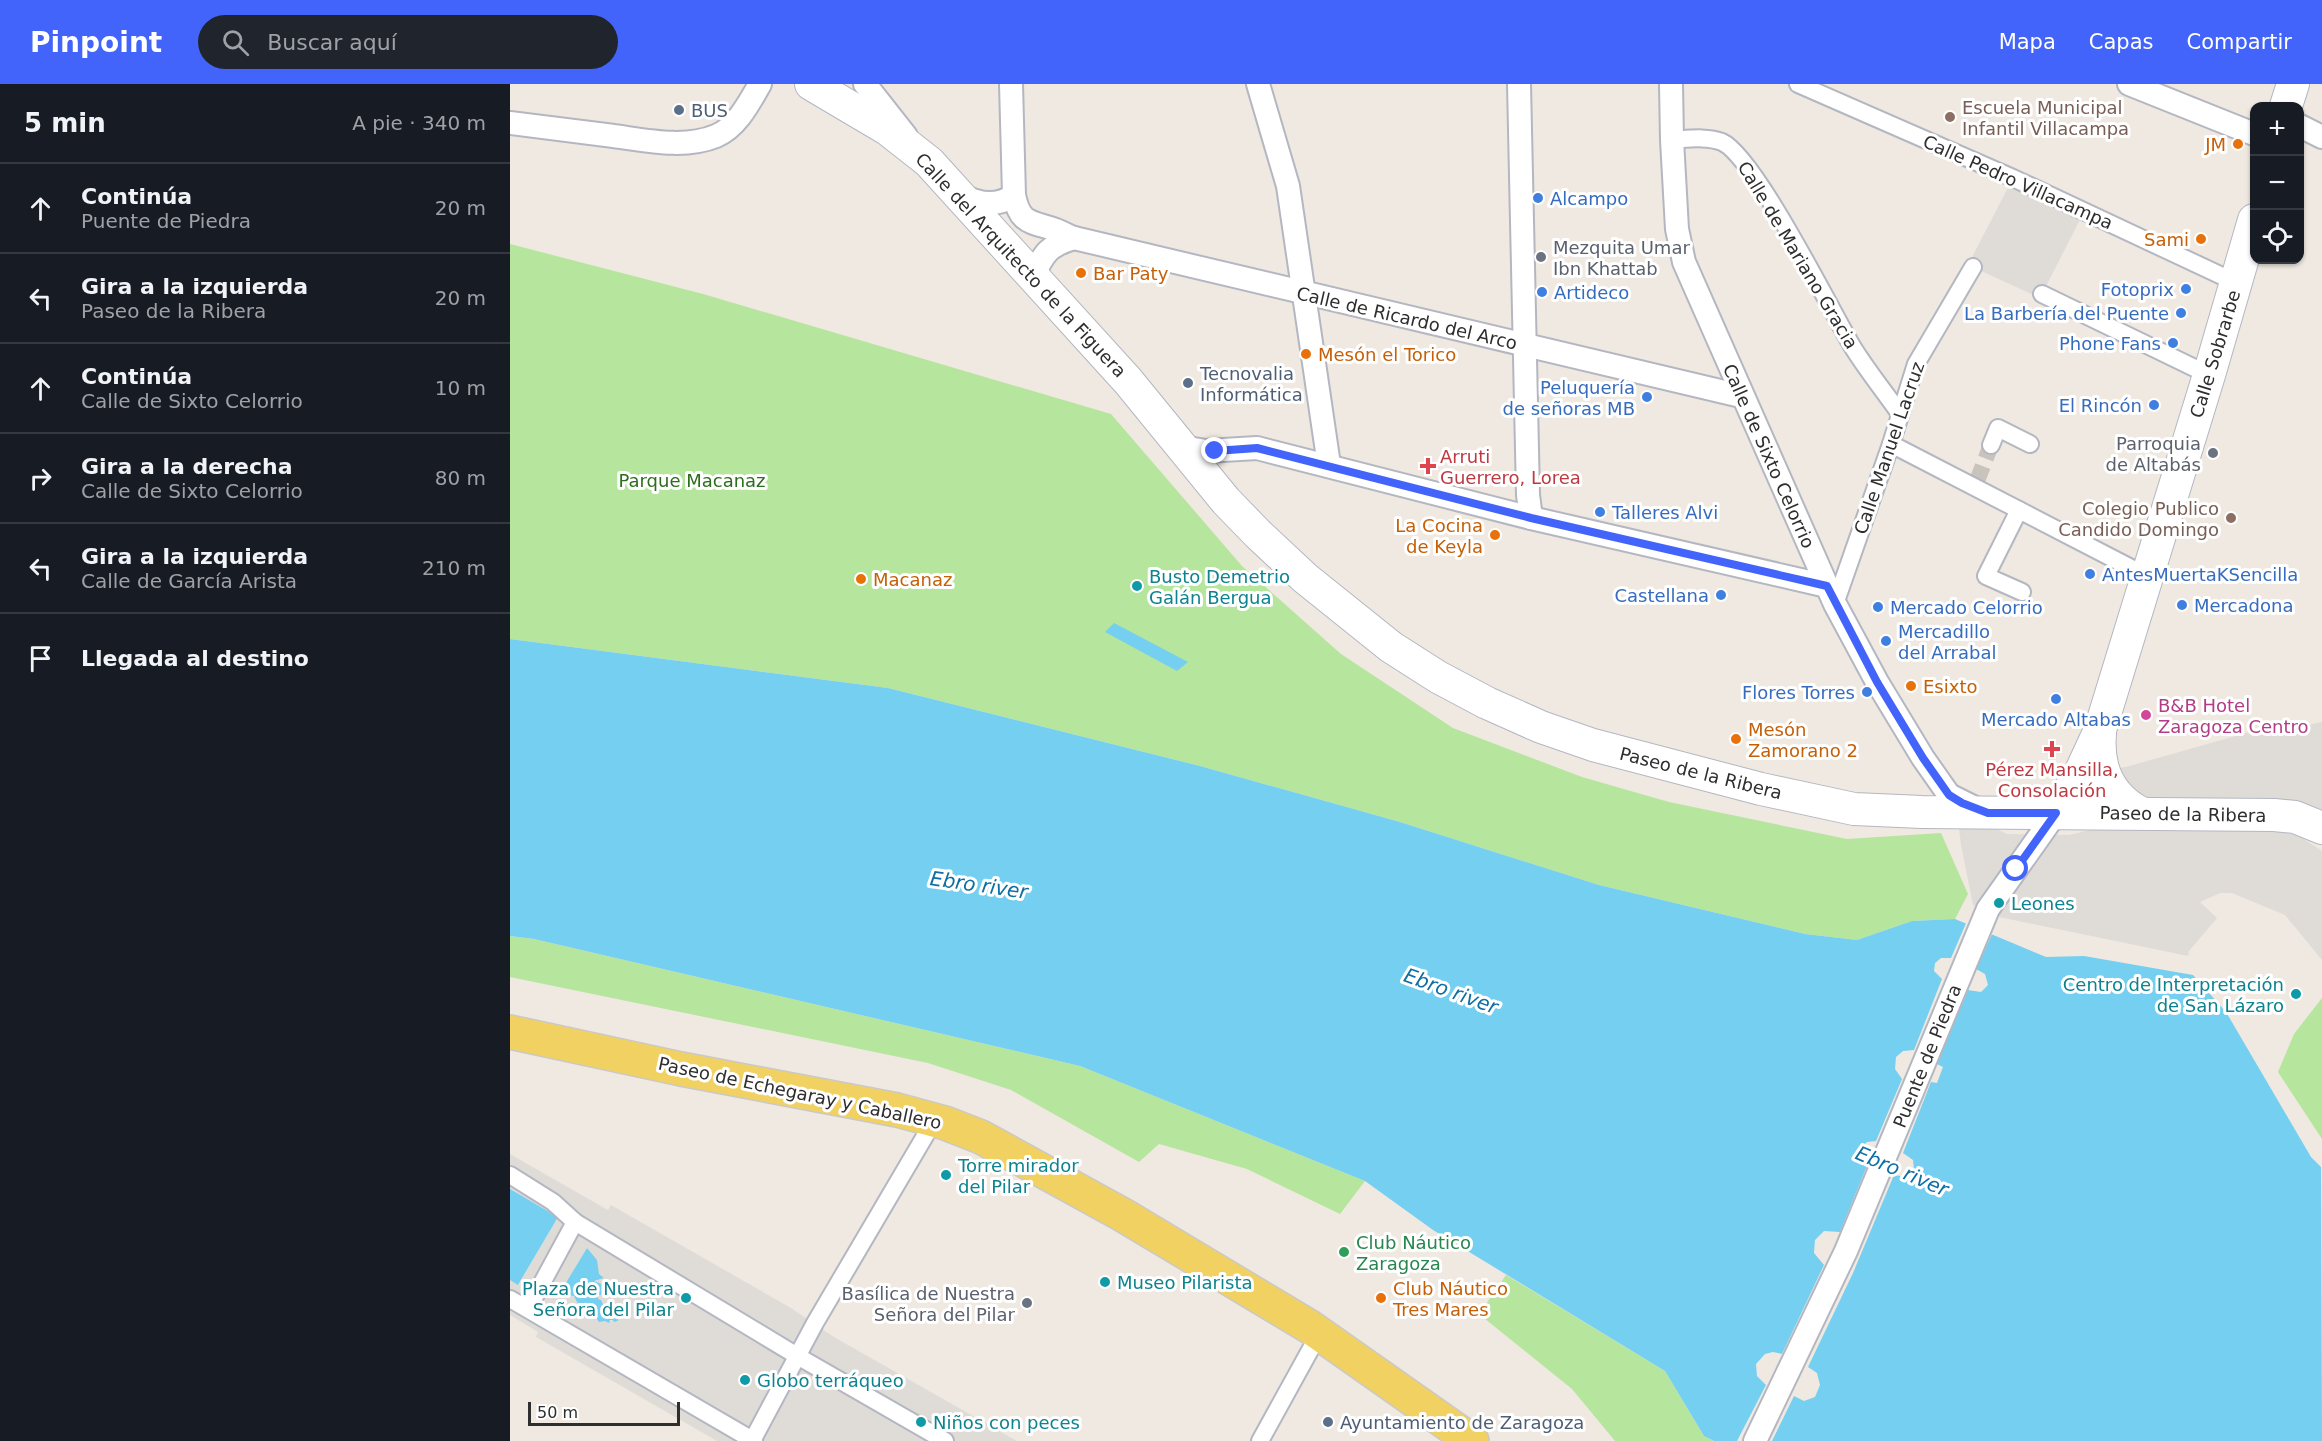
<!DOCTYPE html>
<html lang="es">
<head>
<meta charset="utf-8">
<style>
  body { margin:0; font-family:"DejaVu Sans",sans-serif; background:#20242c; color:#f1f3f6 }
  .controls { position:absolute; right:18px; top:18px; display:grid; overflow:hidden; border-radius:12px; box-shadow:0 2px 4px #0004 }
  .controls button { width:54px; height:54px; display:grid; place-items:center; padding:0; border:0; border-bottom:2px solid #363941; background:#171b24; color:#f1f3f6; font:30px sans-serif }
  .scale { position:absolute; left:18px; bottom:15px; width:152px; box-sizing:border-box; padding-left:6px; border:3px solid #2e2e2e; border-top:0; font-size:16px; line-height:21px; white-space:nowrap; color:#2e2e2e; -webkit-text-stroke:4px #fff; paint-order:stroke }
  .stop { position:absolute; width:18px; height:18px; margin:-14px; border:4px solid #4264fb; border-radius:50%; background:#fff }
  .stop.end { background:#4264fb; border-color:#fff; box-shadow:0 2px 6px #0008 }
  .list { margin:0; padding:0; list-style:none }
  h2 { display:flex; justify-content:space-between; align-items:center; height:78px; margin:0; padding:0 24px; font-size:26px }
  h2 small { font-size:20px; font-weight:400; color:#9ea1a6 }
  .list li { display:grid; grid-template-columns:39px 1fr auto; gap:18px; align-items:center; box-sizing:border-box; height:90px; padding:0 24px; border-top:2px solid #363941 }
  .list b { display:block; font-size:22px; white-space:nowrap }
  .list p { margin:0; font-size:20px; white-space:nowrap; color:#9ea1a6 }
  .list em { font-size:20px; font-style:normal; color:#9ea1a6 }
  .icon { flex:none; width:33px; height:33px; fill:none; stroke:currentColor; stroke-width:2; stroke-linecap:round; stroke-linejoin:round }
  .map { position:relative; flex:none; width:1812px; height:1357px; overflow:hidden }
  header { display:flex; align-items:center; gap:36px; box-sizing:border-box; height:84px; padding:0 30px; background:#4264fb; color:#fff }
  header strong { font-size:28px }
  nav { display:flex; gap:33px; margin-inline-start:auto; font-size:21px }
  .search { width:420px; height:54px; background:#20242c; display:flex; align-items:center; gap:15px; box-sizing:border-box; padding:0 21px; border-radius:33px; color:#9ea1a6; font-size:22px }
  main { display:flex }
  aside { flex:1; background:#171b24 }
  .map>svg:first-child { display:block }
</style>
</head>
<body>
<header>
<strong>Pinpoint</strong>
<div class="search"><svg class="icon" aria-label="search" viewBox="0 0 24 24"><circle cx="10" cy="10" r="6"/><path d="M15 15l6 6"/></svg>Buscar aquí</div>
<nav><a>Mapa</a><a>Capas</a><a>Compartir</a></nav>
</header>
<main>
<aside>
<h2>5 min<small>A pie · 340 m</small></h2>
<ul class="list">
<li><svg class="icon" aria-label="ahead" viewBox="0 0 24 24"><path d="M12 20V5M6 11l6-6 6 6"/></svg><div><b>Continúa</b><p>Puente de Piedra</p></div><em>20 m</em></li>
<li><svg class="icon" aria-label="left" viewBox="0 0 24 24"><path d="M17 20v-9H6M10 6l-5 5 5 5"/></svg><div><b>Gira a la izquierda</b><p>Paseo de la Ribera</p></div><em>20 m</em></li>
<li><svg class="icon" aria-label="ahead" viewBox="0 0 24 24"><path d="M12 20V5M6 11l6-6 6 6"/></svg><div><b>Continúa</b><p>Calle de Sixto Celorrio</p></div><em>10 m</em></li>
<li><svg class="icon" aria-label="right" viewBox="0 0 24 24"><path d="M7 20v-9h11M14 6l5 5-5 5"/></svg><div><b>Gira a la derecha</b><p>Calle de Sixto Celorrio</p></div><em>80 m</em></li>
<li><svg class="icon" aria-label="left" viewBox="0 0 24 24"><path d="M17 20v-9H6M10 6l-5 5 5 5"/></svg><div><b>Gira a la izquierda</b><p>Calle de García Arista</p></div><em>210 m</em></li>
<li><svg class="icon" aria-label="arrive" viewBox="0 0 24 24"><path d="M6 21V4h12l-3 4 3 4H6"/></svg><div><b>Llegada al destino</b></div></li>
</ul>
</aside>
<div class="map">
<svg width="1812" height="1357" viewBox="0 0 1812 1357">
  <rect width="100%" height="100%" fill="#efe9e1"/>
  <g fill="#b6e59e">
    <polygon points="0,160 193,210 601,330 732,482 831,570 943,644 1072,693 1159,718 1337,755 1431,749 1458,810 1445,835 1402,837 1347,856 1295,850 1089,801 890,738 690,682 378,604 0,555"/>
    <polygon points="0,852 24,855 570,982 855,1097 830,1130 737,1085 649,1060 629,1078 501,1006 418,979 0,893"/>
    <polygon points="1812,914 1812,1055 1768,988 1784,950"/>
    <polygon points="996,1191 1155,1287 1194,1352 1204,1357 1105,1357 1062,1305 969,1230"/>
  </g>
  <g fill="#dfdcd8" fill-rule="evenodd">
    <polygon points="1506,88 1577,122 1530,214 1458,181"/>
    <polygon points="1812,638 1812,737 1638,721 1599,685 1616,683 1736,649 1773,642 1774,646"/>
    <polygon points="1449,745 1487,745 1497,750 1559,751 1580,746 1750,747 1774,748 1789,752 1812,767 1812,876 1775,831 1722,809 1710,809 1690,818 1707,834 1679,867 1678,872 1489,833 1490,830 1463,821 1451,761"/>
    <path d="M 0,1070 L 98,1126 L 101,1121 L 281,1224 L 324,1253 L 507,1357 L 207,1357 L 26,1253 L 28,1248 L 0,1231 L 0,1196 L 9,1200 L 48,1133 L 0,1105 ZM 77,1164 L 89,1190 L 94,1194 L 83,1198 L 88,1216 L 98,1232 L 109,1236 L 95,1237 L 69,1220 L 64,1212 L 58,1210 L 54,1202 Z"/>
  </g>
  <g fill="#75cff0">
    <polygon points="604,539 678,578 667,587 595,548"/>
    <polygon points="0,555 378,604 690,682 890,738 1089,801 1295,850 1347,856 1402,837 1445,835 1536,873 1574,872 1683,891 1716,928 1801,1073 1811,1083 1812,1357 1204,1357 1194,1352 1155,1287 923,1146 855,1097 570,982 24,855 0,852"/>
    <polygon points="0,1105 48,1133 8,1201 0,1196"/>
    <polygon points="77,1164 87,1176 89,1190 94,1194 84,1197 91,1200 91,1211 88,1211 88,1215 91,1216 95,1225 98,1226 98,1232 109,1236 105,1238 102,1236 100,1236 99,1239 95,1237 89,1238 82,1227 79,1228 77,1223 72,1221 69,1222 64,1212 56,1211 54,1202"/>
  </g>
  <polygon fill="#efe9e1" points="1457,837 1483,848 1466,885 1475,890 1478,901 1471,908 1458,906 1427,980 1433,983 1427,999 1421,998 1393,1069 1403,1076 1404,1085 1397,1093 1384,1091 1343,1189 1298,1283 1307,1289 1310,1301 1305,1313 1294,1317 1284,1312 1262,1357 1227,1357 1256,1301 1247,1292 1246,1280 1255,1270 1263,1268 1272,1270 1314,1181 1304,1169 1305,1156 1314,1147 1330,1148 1357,1082 1349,1073 1350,1065 1357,1058 1366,1057 1392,995 1385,985 1386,973 1393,967 1404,966 1432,895 1424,887 1425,879 1431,874 1441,874"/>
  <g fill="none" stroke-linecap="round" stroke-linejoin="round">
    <polyline stroke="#c8c4bd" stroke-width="16" stroke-dasharray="16 8" stroke-linecap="butt" points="1467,397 1481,361"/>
    <defs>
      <g id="pedestrian">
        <polyline points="1288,0 1503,94 1727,199"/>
        <path d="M 1162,56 C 1178,55 1197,52 1212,58 C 1244,72 1320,224 1342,262 C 1356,285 1374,307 1390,330"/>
        <polyline points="1532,210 1699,291"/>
        <polyline points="1381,360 1625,486"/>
        <polyline points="1481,361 1488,344 1520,360"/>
        <polyline points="1509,426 1476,492 1512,508"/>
        <polyline points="1325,520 1381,360 1406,280 1463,183"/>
        <polyline points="0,1091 43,1118 65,1138 289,1273 435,1357"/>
        <polyline points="0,1215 244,1357"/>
        <polyline points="18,1225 65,1138"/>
        <polyline points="242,1357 305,1239 425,1035"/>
        <polyline points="750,1357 809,1250"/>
      </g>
      <g id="minor">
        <polyline points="355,0 396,52"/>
        <path d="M 501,0 L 504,111 C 510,141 521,137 546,146 C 552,148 557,152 564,154 L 1231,312"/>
        <polyline points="748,0 778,102 819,381"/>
        <polyline points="1009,0 1018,411 1021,434"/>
        <polyline points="1161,0 1162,56 1167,145 1174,178 1325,520 1367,598 1413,674 1439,711 1469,726"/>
        <polyline points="1619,0 1744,50"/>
        <path d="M 0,39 C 32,43 64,47 96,51 C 131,55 172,66 206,52 C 227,43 239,19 250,0"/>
        <polyline points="1790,42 1812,53"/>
        <path d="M 451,111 C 468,120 488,123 504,111"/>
        <path d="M 523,192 C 534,169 538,162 564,154"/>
        <polyline points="672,363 696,367 747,364 1021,434 1317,502"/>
        <polyline points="1245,1357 1336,1167 1478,825 1546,729"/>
      </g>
      <g id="secondary">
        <polyline points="301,0 377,45 419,78 618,297 716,417 748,450 795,494 881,563 928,593 977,619 1031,643 1083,661 1251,705 1344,725 1412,728 1764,731 1785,733 1812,744"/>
        <polyline points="1776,22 1783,0"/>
        <path d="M 1590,650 C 1587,684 1600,713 1631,729"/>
        <polyline points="1546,729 1571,687 1590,646 1699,291 1744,136"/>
      </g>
      <polyline id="primary" points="0,948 171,985 387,1026 435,1039 471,1053 613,1131 800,1243 962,1357"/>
    </defs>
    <use href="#pedestrian" stroke="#b4b7c1" stroke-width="20"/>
    <use href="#minor" stroke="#b4b7c1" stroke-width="26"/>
    <use href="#secondary" stroke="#b4b7c1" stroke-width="34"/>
    <use href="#primary" stroke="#c9c9c9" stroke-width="36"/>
    <use href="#pedestrian" stroke="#fff" stroke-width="16"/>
    <use href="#minor" stroke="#fff" stroke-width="22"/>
    <use href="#secondary" stroke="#fff" stroke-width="32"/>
    <use href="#primary" stroke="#f2d163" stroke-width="33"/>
  </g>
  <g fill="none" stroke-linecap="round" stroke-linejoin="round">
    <polyline stroke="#4264fb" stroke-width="8" points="705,367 747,364 1021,434 1317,502 1367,598 1413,674 1439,711 1452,719 1478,729 1546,729 1506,785"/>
  </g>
  <g fill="#5c6f8a" stroke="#fff" stroke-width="2">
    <circle cx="169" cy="26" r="6"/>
    <circle cx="678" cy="299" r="6"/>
    <circle cx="818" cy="1338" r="6"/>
  </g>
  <g fill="#8d6e63" stroke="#fff" stroke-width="2">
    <circle cx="1440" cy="33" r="6"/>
    <circle cx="1721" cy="434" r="6"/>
  </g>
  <g fill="#e8710a" stroke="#fff" stroke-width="2">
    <circle cx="1728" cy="60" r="6"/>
    <circle cx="1691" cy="155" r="6"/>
    <circle cx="571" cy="189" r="6"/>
    <circle cx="796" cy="270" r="6"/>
    <circle cx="985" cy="451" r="6"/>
    <circle cx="351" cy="495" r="6"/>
    <circle cx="1401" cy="602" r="6"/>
    <circle cx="1226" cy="655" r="6"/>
    <circle cx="871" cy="1214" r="6"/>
  </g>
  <g fill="#3f7fe0" stroke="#fff" stroke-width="2">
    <circle cx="1028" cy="114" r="6"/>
    <circle cx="1676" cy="205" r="6"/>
    <circle cx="1032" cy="208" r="6"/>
    <circle cx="1671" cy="229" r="6"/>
    <circle cx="1663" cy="259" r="6"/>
    <circle cx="1137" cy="313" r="6"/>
    <circle cx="1644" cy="321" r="6"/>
    <circle cx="1090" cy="428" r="6"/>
    <circle cx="1580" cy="490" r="6"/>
    <circle cx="1211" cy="511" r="6"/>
    <circle cx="1672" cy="521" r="6"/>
    <circle cx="1368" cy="523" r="6"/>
    <circle cx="1376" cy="557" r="6"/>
    <circle cx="1357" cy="608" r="6"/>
    <circle cx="1546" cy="615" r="6"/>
  </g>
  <g fill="#6b7280" stroke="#fff" stroke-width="2">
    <circle cx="1031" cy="173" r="6"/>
    <circle cx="1703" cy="369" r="6"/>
    <circle cx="517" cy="1219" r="6"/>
  </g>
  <g fill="#e0444e" stroke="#fff" stroke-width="2">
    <path d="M915 373h6v6h6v6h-6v6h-6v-6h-6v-6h6z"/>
    <path d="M1539 656h6v6h6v6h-6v6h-6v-6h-6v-6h6z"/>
  </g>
  <g fill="#0f9aa8" stroke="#fff" stroke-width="2">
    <circle cx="627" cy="502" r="6"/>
    <circle cx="1489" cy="819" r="6"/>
    <circle cx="1786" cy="910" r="6"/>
    <circle cx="436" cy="1091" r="6"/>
    <circle cx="595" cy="1198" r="6"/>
    <circle cx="176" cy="1214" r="6"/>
    <circle cx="235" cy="1296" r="6"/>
    <circle cx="411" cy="1338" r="6"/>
  </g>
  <circle fill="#d1479c" stroke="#fff" stroke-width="2" cx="1636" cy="631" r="6"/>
  <circle fill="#2e9e5b" stroke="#fff" stroke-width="2" cx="834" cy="1168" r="6"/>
  <g text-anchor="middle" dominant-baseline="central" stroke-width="6" stroke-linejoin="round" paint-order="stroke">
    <g font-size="18" fill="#785e54" stroke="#fff" text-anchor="start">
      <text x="1452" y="23">Escuela Municipal<tspan x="1452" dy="21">Infantil Villacampa</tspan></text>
      <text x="1709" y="424" text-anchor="end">Colegio Publico<tspan x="1709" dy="21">Candido Domingo</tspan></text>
    </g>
    <g font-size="18" fill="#4e5e75" stroke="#fff" text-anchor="start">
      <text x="181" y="26">BUS</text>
      <text x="690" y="289">Tecnovalia<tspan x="690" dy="21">Informática</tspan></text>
      <text x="830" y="1338">Ayuntamiento de Zaragoza</text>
    </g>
    <g font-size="18" fill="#c56008" stroke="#fff" text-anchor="start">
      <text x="1716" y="60" text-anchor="end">JM</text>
      <text x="1679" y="155" text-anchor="end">Sami</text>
      <text x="583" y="189">Bar Paty</text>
      <text x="808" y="270">Mesón el Torico</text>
      <text x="973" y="441" text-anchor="end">La Cocina<tspan x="973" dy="21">de Keyla</tspan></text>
      <text x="363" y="495">Macanaz</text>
      <text x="1413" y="602">Esixto</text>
      <text x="1238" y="645">Mesón<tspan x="1238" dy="21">Zamorano 2</tspan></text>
      <text x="883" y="1204">Club Náutico<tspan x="883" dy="21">Tres Mares</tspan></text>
    </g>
    <g font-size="18" fill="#2e2e2e" stroke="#fff">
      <text transform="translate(1508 98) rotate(24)">Calle Pedro Villacampa</text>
      <text transform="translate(1288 171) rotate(59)">Calle de Mariano Gracia</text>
      <text transform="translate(511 181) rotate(47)">Calle del Arquitecto de la Figuera</text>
      <text transform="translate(897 234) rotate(13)">Calle de Ricardo del Arco</text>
      <text transform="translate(1705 270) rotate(-73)">Calle Sobrarbe</text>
      <text transform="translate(1379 364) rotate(-71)">Calle Manuel Lacruz</text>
      <text transform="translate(1259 372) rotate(66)">Calle de Sixto Celorrio</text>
      <text transform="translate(1191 689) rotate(14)">Paseo de la Ribera</text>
      <text transform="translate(1673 730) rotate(1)">Paseo de la Ribera</text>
      <text transform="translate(1417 972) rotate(-68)">Puente de Piedra</text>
      <text transform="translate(290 1009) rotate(12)">Paseo de Echegaray y Caballero</text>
    </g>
    <g font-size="18" fill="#366cbe" stroke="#fff" text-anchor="start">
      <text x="1040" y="114">Alcampo</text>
      <text x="1664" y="205" text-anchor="end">Fotoprix</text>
      <text x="1044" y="208">Artideco</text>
      <text x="1659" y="229" text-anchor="end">La Barbería del Puente</text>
      <text x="1651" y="259" text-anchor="end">Phone Fans</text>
      <text x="1125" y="303" text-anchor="end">Peluquería<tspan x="1125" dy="21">de señoras MB</tspan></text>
      <text x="1632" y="321" text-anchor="end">El Rincón</text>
      <text x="1102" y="428">Talleres Alvi</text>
      <text x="1592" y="490">AntesMuertaKSencilla</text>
      <text x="1199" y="511" text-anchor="end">Castellana</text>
      <text x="1684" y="521">Mercadona</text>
      <text x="1380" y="523">Mercado Celorrio</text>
      <text x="1388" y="547">Mercadillo<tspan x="1388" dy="21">del Arrabal</tspan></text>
      <text x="1345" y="608" text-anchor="end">Flores Torres</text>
      <text x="1546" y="635" text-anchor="middle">Mercado Altabas</text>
    </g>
    <g font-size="18" fill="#5b616d" stroke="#fff" text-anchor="end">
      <text x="1043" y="163" text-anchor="start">Mezquita Umar<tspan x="1043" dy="21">Ibn Khattab</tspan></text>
      <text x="1691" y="359">Parroquia<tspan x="1691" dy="21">de Altabás</tspan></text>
      <text x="505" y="1209">Basílica de Nuestra<tspan x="505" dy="21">Señora del Pilar</tspan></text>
    </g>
    <g font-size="18" fill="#be3a42" stroke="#fff" text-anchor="start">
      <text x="930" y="372">Arruti<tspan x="930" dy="21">Guerrero, Lorea</tspan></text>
      <text x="1542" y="685" text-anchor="middle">Pérez Mansilla,<tspan x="1542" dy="21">Consolación</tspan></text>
    </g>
    <g font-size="18" fill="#2c6e1b" stroke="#fff">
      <text x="182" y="396">Parque Macanaz</text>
    </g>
    <g font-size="18" fill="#0d838f" stroke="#fff" text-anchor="start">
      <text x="639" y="492">Busto Demetrio<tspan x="639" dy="21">Galán Bergua</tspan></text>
      <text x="1501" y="819">Leones</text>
      <text x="1774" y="900" text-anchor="end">Centro de Interpretación<tspan x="1774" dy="21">de San Lázaro</tspan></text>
      <text x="448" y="1081">Torre mirador<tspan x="448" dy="21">del Pilar</tspan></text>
      <text x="607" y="1198">Museo Pilarista</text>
      <text x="164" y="1204" text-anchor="end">Plaza de Nuestra<tspan x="164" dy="21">Señora del Pilar</tspan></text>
      <text x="247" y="1296">Globo terráqueo</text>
      <text x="423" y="1338">Niños con peces</text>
    </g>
    <g font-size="18" fill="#b23c85" stroke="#fff" text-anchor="start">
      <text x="1648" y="621">B&amp;B Hotel<tspan x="1648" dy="21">Zaragoza Centro</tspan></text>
    </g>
    <g font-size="18" fill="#27864d" stroke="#fff" text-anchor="start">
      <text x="846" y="1158">Club Náutico<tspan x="846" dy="21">Zaragoza</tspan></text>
    </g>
    <g font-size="20" font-style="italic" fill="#0d6fa3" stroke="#fff">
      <text transform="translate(469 801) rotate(8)">Ebro river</text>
      <text transform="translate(941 907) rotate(20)">Ebro river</text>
      <text transform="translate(1392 1087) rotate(23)">Ebro river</text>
    </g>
  </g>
</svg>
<div class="controls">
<button>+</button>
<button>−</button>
<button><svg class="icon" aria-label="locate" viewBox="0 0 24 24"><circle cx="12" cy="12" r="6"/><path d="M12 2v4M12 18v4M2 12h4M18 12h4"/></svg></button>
</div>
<div class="scale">50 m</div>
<div class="stop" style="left:1506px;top:785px"></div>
<div class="stop end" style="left:705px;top:367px"></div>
</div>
</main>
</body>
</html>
